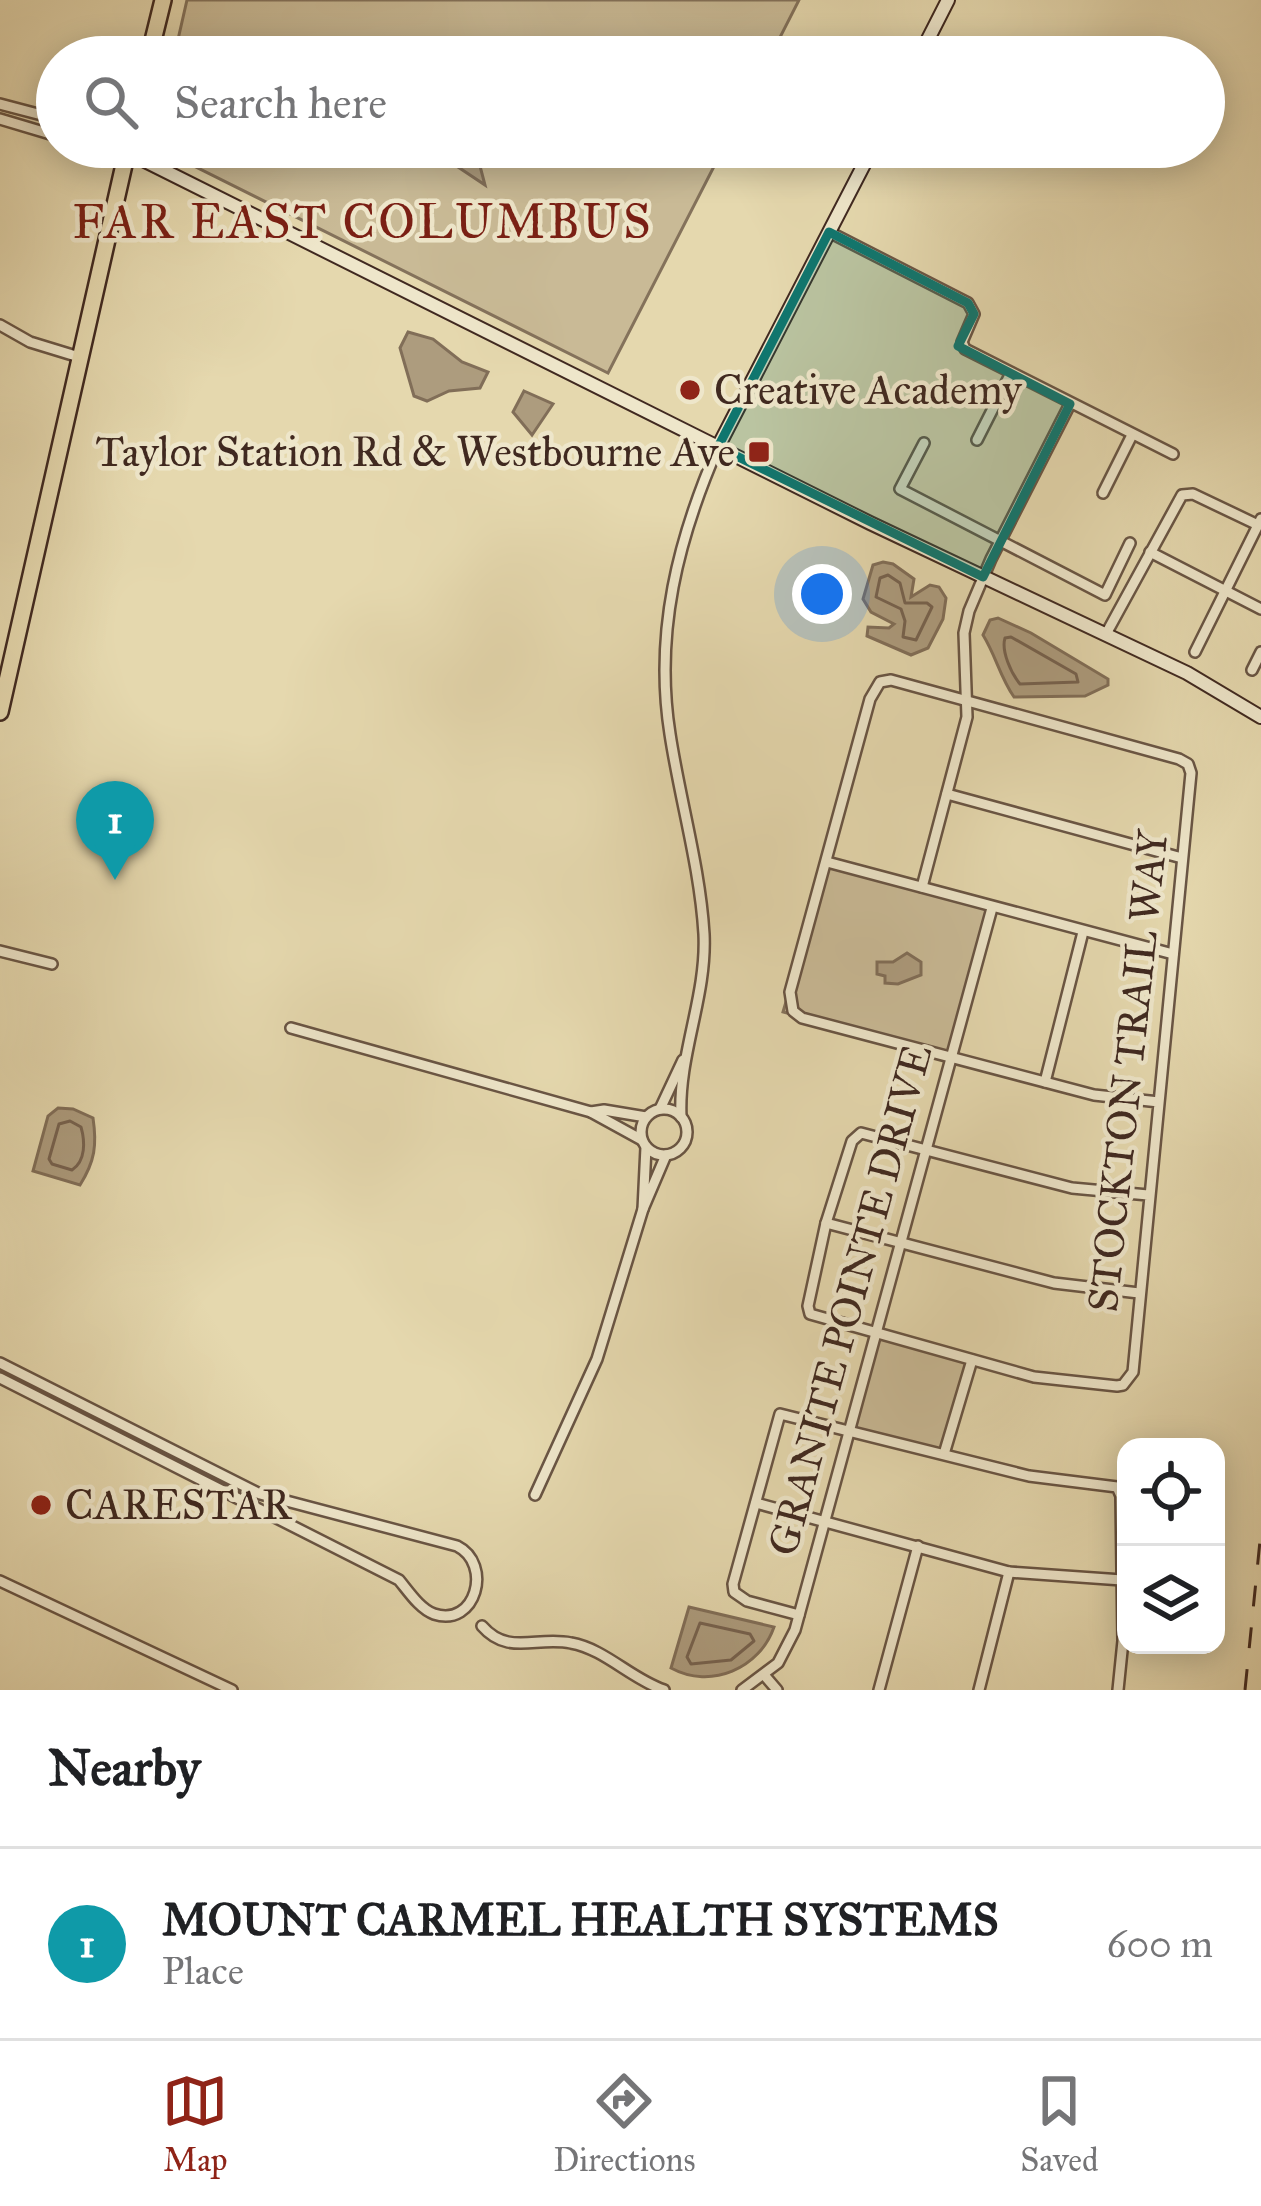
<!DOCTYPE html>
<html lang="en">
<head>
<meta charset="utf-8">
<style>
  body { margin:0; font-family:"IM FELL Great Primer",serif; background:#f2f2f2; color:#202124 }
  .controls { position:absolute; right:36px; bottom:36px; display:grid; overflow:hidden; border-radius:24px; box-shadow:0 6px 30px #0003 }
  .controls button { width:108px; height:108px; display:grid; place-items:center; padding:0; border:0; border-bottom:3px solid #e0e0e0; background:#fff; color:#202124; font:60px sans-serif }
  .you { position:absolute; left:822px; top:594px; width:42px; height:42px; margin:-30px; border:9px solid #fff; border-radius:50%; background:#1a73e8; box-shadow:0 0 0 18px #1a73e833 }
  .badge { display:grid; place-items:center; width:78px; height:78px; border-radius:50%; background:#8f2418; color:#fff; font-size:39px; font-weight:700 }
  .pin { position:absolute; translate:-50% -99px; filter:drop-shadow(0 3px 6px #0008) }
  .pin::after { content:''; position:absolute; top:63px; width:42px; height:36px; background:inherit; clip-path:polygon(0 0,100% 0,50% 100%) }
  .list { margin:0; padding:0; list-style:none }
  h2 { display:flex; justify-content:space-between; align-items:center; height:156px; margin:0; padding:0 48px; font-size:51px }
  h2 small { font-size:39px; font-weight:400; color:#757577 }
  .list li { display:grid; grid-template-columns:78px 1fr auto; gap:36px; align-items:center; box-sizing:border-box; height:192px; padding:0 48px; border-top:3px solid #e0e0e0 }
  .list b { display:block; font-size:45px; white-space:nowrap }
  .list p { margin:0; font-size:39px; white-space:nowrap; color:#757577 }
  .list em { font-size:39px; font-style:normal; color:#757577 }
  .icon { flex:none; width:66px; height:66px; fill:none; stroke:currentColor; stroke-width:2; stroke-linecap:round; stroke-linejoin:round }
  .map { position:relative; flex:none; width:1261px; height:1690px; overflow:hidden }
  .search { position:absolute; background:#fff; box-shadow:0 6px 30px #0003; left:36px; right:36px; top:36px; height:132px; display:flex; align-items:center; gap:30px; box-sizing:border-box; padding:0 42px; border-radius:66px; color:#757577; font-size:45px }
  .sheet { height:348px; background:#fff }
  nav { display:flex; justify-content:space-around; align-items:center; box-sizing:border-box; height:168px; border-top:3px solid #e0e0e0; background:#fff; font-size:33px; color:#757577 }
  nav a { display:grid; justify-items:center; gap:6px }
  nav .on { color:#8f2418 }
  .map>svg:first-child { display:block }
</style>
</head>
<body>
<div class="map">
<svg width="1261" height="1690" viewBox="0 0 1261 1690">
  <rect width="100%" height="100%" fill="#e5d8ae"/>
  <filter id="stains"><feTurbulence type="fractalNoise" baseFrequency=".00167" numOctaves="4"/><feColorMatrix values="0 0 0 0 .2 0 0 0 0 .09 0 0 0 0 .02 0 0 0 .5 -.17"/></filter>
  <radialGradient id="worn" r=".72"><stop offset=".6" stop-color="#630" stop-opacity="0"/><stop offset="1" stop-color="#630" stop-opacity=".3"/></radialGradient>
  <g fill="#c9ba96" stroke="#84725b" stroke-width="3">
    <polygon points="187,0 799,0 770,57 174,57"/>
    <polygon points="167,147 724,147 608,373 174,156"/>
    <polygon points="827,862 992,908 950,1056 783,1012"/>
    <polygon points="875,1334 972,1360 944,1454 850,1431"/>
  </g>
  <g fill="#ad9c7e" stroke="#816e58" stroke-width="3">
    <polygon points="428,147 475,147 485,185"/>
    <polygon points="408,332 433,339 462,362 488,372 480,388 449,391 427,401 414,396 400,348"/>
    <polygon points="524,391 553,404 532,435 513,412"/>
    <polygon points="883,562 893,564 914,579 911,597 930,585 939,587 946,598 943,619 928,648 911,655 867,636 868,627 889,628 894,624 871,612 863,599 873,565"/>
    <path d="M 998,618 L 1031,633 L 1108,679 L 1108,685 L 1085,696 L 1014,697 C 1000,677 996,656 983,635 L 990,620 Z"/>
    <polygon points="907,953 921,962 921,975 898,984 885,983 885,976 877,974 877,962 893,962"/>
    <path d="M 58,1108 L 73,1109 L 93,1118 C 97,1145 95,1161 80,1185 L 33,1171 L 48,1116 Z"/>
    <path d="M 689,1607 L 774,1627 C 760,1668 711,1690 671,1668 Z"/>
  </g>
  <g fill="none" stroke-linecap="round" stroke-linejoin="round">
    <g stroke="#76624f" stroke-width="3">
      <polygon points="888,575 900,583 905,603 927,603 932,607 916,640 903,637 905,621 901,609 876,597 880,578"/>
      <path d="M 1011,637 L 1076,674 L 1078,682 L 1020,684 C 1011,673 1001,651 1005,638 Z"/>
      <path d="M 70,1121 L 81,1127 C 85,1141 86,1161 72,1170 L 52,1164 L 49,1159 L 59,1124 Z"/>
      <polygon points="700,1623 750,1634 754,1641 731,1660 691,1664 687,1657"/>
    </g>
    <defs>
      <g id="street">
        <polyline points="0,104 57,119"/>
        <polyline points="0,119 57,136"/>
        <polyline points="93,147 96,147"/>
        <polyline points="829,232 968,303 974,314 962,342 965,349 1173,454"/>
        <polyline points="0,325 30,342 79,357"/>
        <polyline points="977,440 1011,373"/>
        <polyline points="924,443 900,489 1105,595 1130,543"/>
        <polyline points="1103,493 1132,435"/>
        <polyline points="1150,552 1261,609"/>
        <polyline points="1106,634 1182,495 1193,494 1258,525"/>
        <polyline points="1195,652 1261,519"/>
        <polyline points="1252,670 1261,652"/>
        <polyline points="947,794 1182,858"/>
        <polyline points="827,862 1173,954"/>
        <polyline points="922,887 967,717 964,633 969,611 991,559 1070,404"/>
        <polyline points="0,951 52,964"/>
        <polyline points="291,1028 591,1112"/>
        <polyline points="1045,1082 1083,932"/>
        <circle cx="664" cy="1132" r="23"/>
        <polyline points="660,1109 683,1060"/>
        <path d="M 681,1117 C 678,1055 707,997 704,934 C 700,867 680,800 670,734 C 654,633 678,539 718,447"/>
        <polyline points="642,1140 591,1112 604,1110 646,1117"/>
        <polyline points="646,1147 643,1209 666,1155"/>
        <polyline points="1148,1195 1072,1188 861,1133 852,1141 826,1223 808,1306 810,1314 1034,1377 1117,1386 1123,1385 1133,1372 1191,773 1188,764 1179,759 891,680 880,682 870,699 790,992 793,1011 802,1018 1094,1095 1159,1102"/>
        <polyline points="826,1223 1054,1283 1139,1293"/>
        <path d="M 0,1363 L 260,1494 L 457,1546 C 493,1564 476,1628 434,1614 C 420,1609 409,1592 399,1580 L 0,1378"/>
        <polyline points="944,1454 972,1360"/>
        <polyline points="535,1495 597,1359 643,1209"/>
        <polyline points="756,1503 1009,1572 1122,1580"/>
        <polyline points="0,1581 232,1690"/>
        <polyline points="799,1615 747,1601 734,1592 733,1584 780,1414 1029,1476 1117,1487 1121,1496 1123,1641 1118,1690"/>
        <path d="M 482,1626 C 508,1656 536,1636 571,1643 C 605,1649 631,1679 664,1690"/>
        <polyline points="765,1676 777,1690"/>
        <polyline points="742,1690 778,1663 795,1630 992,908"/>
        <polyline points="879,1690 918,1546"/>
        <polyline points="979,1690 1009,1572"/>
      </g>
      <g id="secondary">
        <polyline points="919,57 948,0"/>
        <polyline points="127,152 870,523 1187,673 1261,717"/>
        <polyline points="718,447 873,147"/>
      </g>
      <g id="highway">
        <polyline points="149,57 163,0"/>
        <polyline points="0,712 128,147"/>
      </g>
    </defs>
    <use href="#street" stroke="#695544" stroke-width="14"/>
    <use href="#secondary" stroke="#402920" stroke-width="16"/>
    <use href="#highway" stroke="#402920" stroke-width="20"/>
    <use href="#street" stroke="#eee6ca" stroke-width="9"/>
    <use href="#secondary" stroke="#eee6ca" stroke-width="12"/>
    <use href="#highway" stroke="#e5d8ae" stroke-width="15"/>
    <polyline stroke="#402920" stroke-width="3" stroke-dasharray="21 21" stroke-linecap="butt" points="1245,1690 1261,1531"/>
  </g>
  <path fill="#0f766e" fill-opacity="0.2" stroke="#0f766e" stroke-width="9" stroke-linejoin="round" d="M 829,232 L 968,303 L 974,314 L 958,346 L 1070,404 L 983,577 L 718,447 Z"/>
  <g fill="#8f2418" stroke="#eee6ca" stroke-width="4.5">
    <circle cx="690" cy="390" r="12"/>
    <rect x="747" y="440" width="24" height="24" rx="6"/>
    <circle cx="41" cy="1505" r="12"/>
  </g>
  <g text-anchor="middle" dominant-baseline="central" stroke-width="9" stroke-linejoin="round" paint-order="stroke">
    <g font-size="42" fill="#402920" stroke="#eee6ca" text-anchor="start">
      <text x="714" y="390">Creative Academy</text>
      <text x="735" y="452" text-anchor="end">Taylor Station Rd &amp; Westbourne Ave</text>
      <text x="65" y="1505">CARESTAR</text>
    </g>
    <g font-size="42" fill="#402920" stroke="#eee6ca">
      <text transform="translate(1128 1071) rotate(-84)">STOCKTON TRAIL WAY</text>
      <text transform="translate(850 1300) rotate(-75)">GRANITE POINTE DRIVE</text>
    </g>
    <g font-size="48" letter-spacing="3" fill="#7a1f14" stroke="#eee6ca">
      <text x="363" y="221">FAR EAST COLUMBUS</text>
    </g>
  </g>
  <rect width="100%" height="100%" filter="url(#stains)"/>
  <rect width="100%" height="100%" fill="url(#worn)"/>
</svg>
<div class="controls">
<button><svg class="icon" aria-label="locate" viewBox="0 0 24 24"><circle cx="12" cy="12" r="6"/><path d="M12 2v4M12 18v4M2 12h4M18 12h4"/></svg></button>
<button><svg class="icon" aria-label="layers" viewBox="0 0 24 24"><path d="M12 4l9 5-9 5-9-5zM3 14l9 5 9-5"/></svg></button>
</div>
<div class="you"></div>
<div class="pin badge" style="left:115px;top:880px;background:#0f9aa8">1</div>
<div class="search"><svg class="icon" aria-label="search" viewBox="0 0 24 24"><circle cx="10" cy="10" r="6"/><path d="M15 15l6 6"/></svg>Search here</div>
</div>
<section class="sheet">
<h2>Nearby<small></small></h2>
<ul class="list">
<li><span class="badge" style="background:#0f9aa8">1</span><div><b>MOUNT CARMEL HEALTH SYSTEMS</b><p>Place</p></div><em>600 m</em></li>
</ul>
</section>
<nav>
<a class="on"><svg class="icon" aria-label="map" viewBox="0 0 24 24"><path d="M3 6l6-2 6 2 6-2v14l-6 2-6-2-6 2zM9 4v14M15 6v14"/></svg>Map</a>
<a><svg class="icon" aria-label="directions" viewBox="0 0 24 24"><path d="M12 3l9 9-9 9-9-9zM9 14v-3h6M13 9l2 2-2 2"/></svg>Directions</a>
<a><svg class="icon" aria-label="saved" viewBox="0 0 24 24"><path d="M7 4h10v16l-5-4-5 4z"/></svg>Saved</a>
</nav>
</body>
</html>
